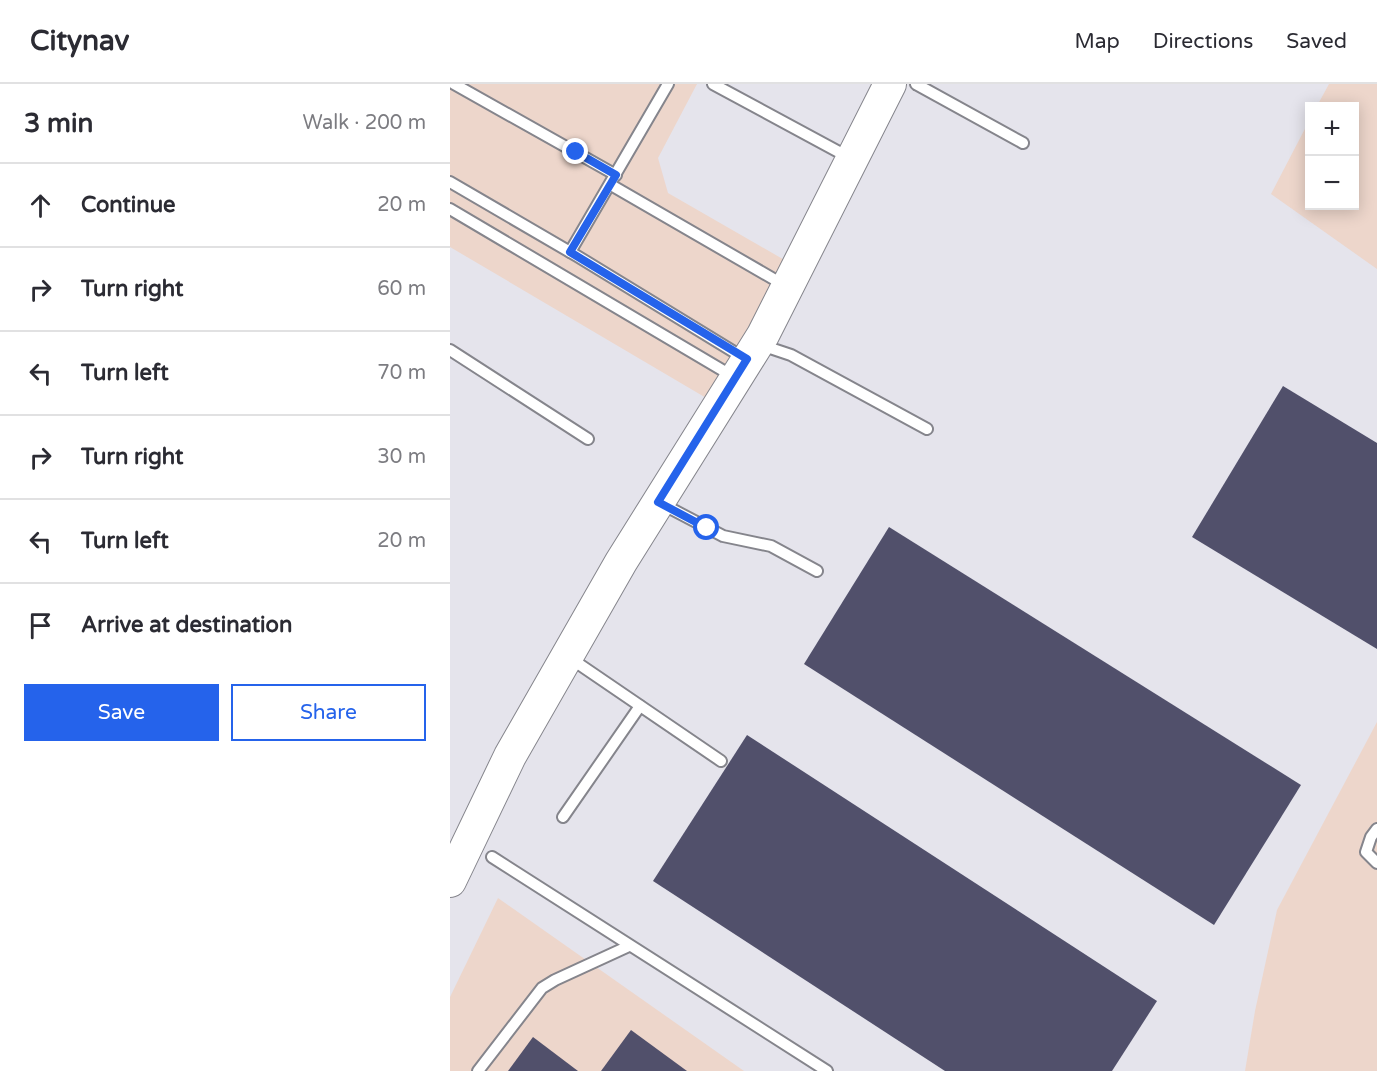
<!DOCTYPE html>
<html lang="en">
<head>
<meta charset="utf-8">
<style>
  body { margin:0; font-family:"Varela Round",sans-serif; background:#f2f2f3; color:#2b2b33 }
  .controls { position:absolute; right:18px; top:18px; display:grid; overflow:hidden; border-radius:0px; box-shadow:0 3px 15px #0003 }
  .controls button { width:54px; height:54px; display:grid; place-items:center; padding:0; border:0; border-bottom:2px solid #e1e1e2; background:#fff; color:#2b2b33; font:30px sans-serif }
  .stop { position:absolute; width:18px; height:18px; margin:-14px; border:4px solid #2563eb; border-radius:50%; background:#fff }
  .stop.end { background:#2563eb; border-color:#fff; box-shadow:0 2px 6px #0008 }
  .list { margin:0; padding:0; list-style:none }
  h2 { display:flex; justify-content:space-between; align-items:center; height:78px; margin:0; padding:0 24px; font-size:26px }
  h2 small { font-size:20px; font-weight:400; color:#7c7c81 }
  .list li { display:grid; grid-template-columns:39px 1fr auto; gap:18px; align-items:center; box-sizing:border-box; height:84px; padding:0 24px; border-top:2px solid #e1e1e2 }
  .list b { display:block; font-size:22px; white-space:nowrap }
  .list em { font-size:20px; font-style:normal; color:#7c7c81 }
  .actions { display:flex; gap:12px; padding:18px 24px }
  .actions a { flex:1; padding:14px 0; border:2px solid #2563eb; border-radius:0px; text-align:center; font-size:21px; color:#2563eb }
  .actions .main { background:#2563eb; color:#fff }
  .icon { flex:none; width:33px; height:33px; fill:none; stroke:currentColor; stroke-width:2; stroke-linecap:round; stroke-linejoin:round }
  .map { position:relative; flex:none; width:927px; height:987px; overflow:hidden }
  header { display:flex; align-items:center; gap:36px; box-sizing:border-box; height:84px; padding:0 30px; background:#fff; border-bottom:2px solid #e1e1e2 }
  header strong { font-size:28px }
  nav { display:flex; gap:33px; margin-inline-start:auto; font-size:21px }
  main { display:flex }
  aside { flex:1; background:#fff }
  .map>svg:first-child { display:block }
</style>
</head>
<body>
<header>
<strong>Citynav</strong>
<nav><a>Map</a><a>Directions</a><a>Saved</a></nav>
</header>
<main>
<aside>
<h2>3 min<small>Walk · 200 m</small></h2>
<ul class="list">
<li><svg class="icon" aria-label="ahead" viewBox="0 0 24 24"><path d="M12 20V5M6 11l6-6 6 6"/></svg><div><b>Continue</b></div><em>20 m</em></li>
<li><svg class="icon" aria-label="right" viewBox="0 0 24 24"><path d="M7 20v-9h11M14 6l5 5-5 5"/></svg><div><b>Turn right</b></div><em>60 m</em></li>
<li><svg class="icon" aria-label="left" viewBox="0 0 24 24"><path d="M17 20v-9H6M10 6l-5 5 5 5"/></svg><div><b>Turn left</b></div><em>70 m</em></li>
<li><svg class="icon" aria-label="right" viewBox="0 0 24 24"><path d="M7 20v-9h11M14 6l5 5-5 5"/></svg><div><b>Turn right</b></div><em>30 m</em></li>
<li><svg class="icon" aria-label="left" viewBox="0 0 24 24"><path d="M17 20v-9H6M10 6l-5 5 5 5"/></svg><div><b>Turn left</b></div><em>20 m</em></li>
<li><svg class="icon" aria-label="arrive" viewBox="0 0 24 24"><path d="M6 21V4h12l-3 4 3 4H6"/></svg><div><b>Arrive at destination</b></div></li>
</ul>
<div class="actions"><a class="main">Save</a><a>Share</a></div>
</aside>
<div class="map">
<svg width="927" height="987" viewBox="0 0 927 987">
  <rect width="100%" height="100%" fill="#e5e4ec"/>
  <g fill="#edd6cb">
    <polygon points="0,0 247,0 208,74 218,109 338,178 263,318 0,163"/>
    <polygon points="879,0 927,0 927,185 821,110 859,37 860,122 904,122 904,22 867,22"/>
    <polygon points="927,638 927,987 795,987 805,927 827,826"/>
    <polygon points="48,814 294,987 0,987 0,913"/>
  </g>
  <g fill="#51506b">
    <polygon points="833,302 927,359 927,565 742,453"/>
    <polygon points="439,443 851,701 764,841 354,580"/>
    <polygon points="297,651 707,917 662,987 495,987 203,797"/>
    <polygon points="181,946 237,987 151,987"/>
    <polygon points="83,953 128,987 58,987"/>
  </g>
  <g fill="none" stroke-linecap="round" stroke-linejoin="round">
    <defs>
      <g id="lane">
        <polyline points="4,0 166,91"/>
        <polyline points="263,0 400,74"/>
        <polyline points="466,0 573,59"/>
        <polyline points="0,98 127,172 294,274"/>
        <polyline points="161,101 334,201"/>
        <polyline points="0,125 284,293"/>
        <polyline points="120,168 218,0"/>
        <polyline points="311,261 341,271 477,345"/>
        <polyline points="0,266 138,355"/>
        <polyline points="212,420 273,452 321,462 367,487"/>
        <polyline points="120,574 271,677"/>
        <polyline points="113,733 190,622"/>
        <polyline points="927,745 921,753 916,768 927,779"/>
        <polyline points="42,773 377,987"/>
        <polyline points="28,987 92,904 105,896 179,862"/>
      </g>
      <polyline id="secondary" points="0,797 60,672 171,478 313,251 440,0"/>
    </defs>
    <use href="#lane" stroke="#85858c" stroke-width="14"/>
    <use href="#secondary" stroke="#85858c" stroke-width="34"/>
    <use href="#lane" stroke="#fff" stroke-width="10"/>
    <use href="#secondary" stroke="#fff" stroke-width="32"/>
  </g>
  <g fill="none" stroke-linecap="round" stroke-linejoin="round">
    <polyline stroke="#2563eb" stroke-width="8" points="126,68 166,91 120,168 297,275 208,418 257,444"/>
  </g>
</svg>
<div class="controls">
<button>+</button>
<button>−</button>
</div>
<div class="stop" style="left:257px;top:444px"></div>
<div class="stop end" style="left:126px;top:68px"></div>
</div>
</main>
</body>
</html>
